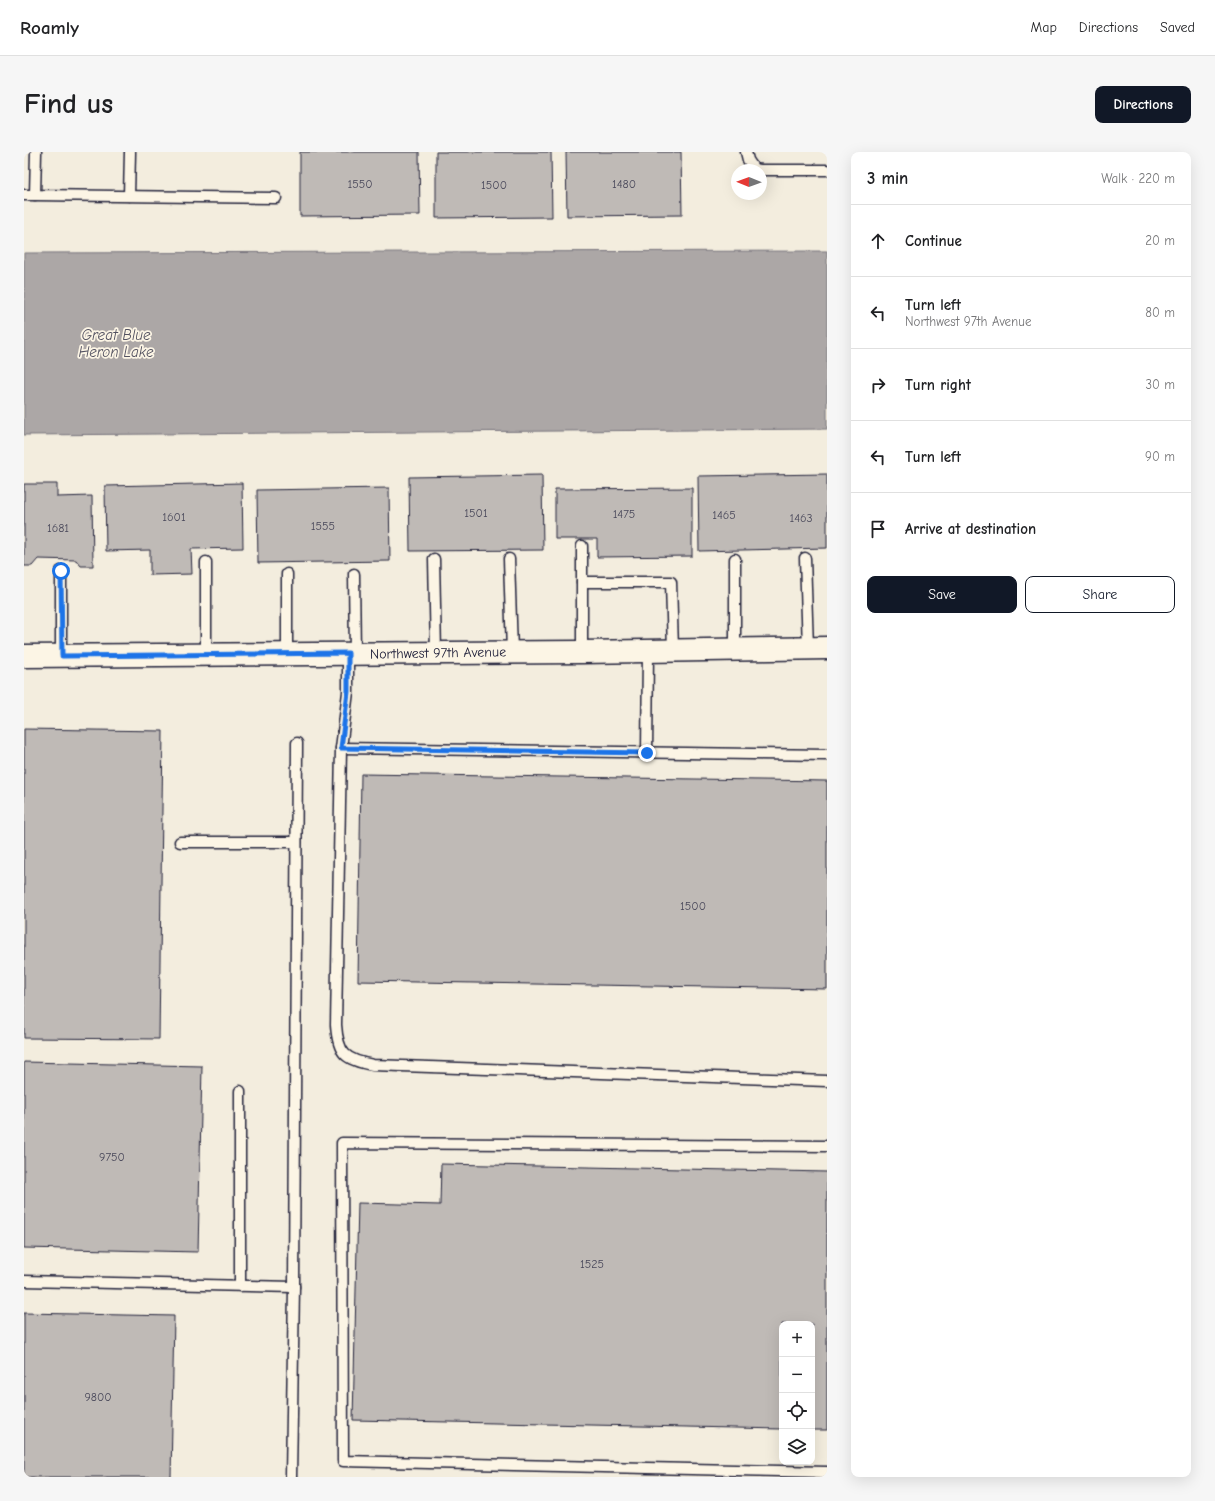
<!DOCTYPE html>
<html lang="en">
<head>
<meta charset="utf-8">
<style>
  body { margin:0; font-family:"Comic Neue",sans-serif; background:#f6f6f6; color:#202124 }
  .controls { position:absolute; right:12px; bottom:12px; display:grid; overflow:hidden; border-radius:8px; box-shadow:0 4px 16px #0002 }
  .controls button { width:36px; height:36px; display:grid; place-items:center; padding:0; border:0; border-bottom:1px solid #e0e0e0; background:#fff; color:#202124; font:20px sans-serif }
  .compass { position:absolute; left:707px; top:12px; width:36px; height:36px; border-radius:50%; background:#fff; box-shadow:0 4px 16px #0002; rotate:271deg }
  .stop { position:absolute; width:12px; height:12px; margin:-9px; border:3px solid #1a73e8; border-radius:50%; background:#fff }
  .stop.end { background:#1a73e8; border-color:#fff; box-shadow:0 1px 4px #0008 }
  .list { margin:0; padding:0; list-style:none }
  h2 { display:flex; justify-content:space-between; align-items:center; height:52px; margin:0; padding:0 16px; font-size:17px }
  h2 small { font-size:13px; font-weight:400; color:#757577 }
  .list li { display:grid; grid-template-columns:26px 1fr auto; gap:12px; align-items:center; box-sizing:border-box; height:72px; padding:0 16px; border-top:1px solid #e0e0e0 }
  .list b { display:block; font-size:15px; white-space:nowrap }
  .list p { margin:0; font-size:13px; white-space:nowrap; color:#757577 }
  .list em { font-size:13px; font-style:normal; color:#757577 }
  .actions { display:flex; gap:8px; padding:12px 16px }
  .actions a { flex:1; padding:9px 0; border:1px solid #111827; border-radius:8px; text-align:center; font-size:14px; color:#111827 }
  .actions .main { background:#111827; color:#fff }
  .icon { flex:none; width:22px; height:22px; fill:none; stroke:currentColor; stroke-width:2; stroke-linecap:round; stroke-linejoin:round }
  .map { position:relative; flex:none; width:803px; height:1325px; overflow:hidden; border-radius:8px }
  header { display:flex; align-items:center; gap:24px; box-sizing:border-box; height:56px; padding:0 20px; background:#fff; border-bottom:1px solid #e0e0e0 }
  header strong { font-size:19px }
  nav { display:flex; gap:22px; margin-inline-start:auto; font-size:14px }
  .intro { display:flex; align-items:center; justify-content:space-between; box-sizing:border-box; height:96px; padding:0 24px }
  h1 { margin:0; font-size:28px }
  .button { padding:10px 18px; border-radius:8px; background:#111827; color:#fff; font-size:14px; font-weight:700 }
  main { display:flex; gap:24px; padding:0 24px }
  aside { flex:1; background:#fff; border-radius:8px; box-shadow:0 4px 16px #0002 }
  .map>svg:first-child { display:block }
</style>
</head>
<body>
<header>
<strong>Roamly</strong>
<nav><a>Map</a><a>Directions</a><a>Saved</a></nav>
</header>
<div class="intro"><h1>Find us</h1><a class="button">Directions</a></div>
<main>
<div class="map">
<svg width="803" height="1325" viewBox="0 0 803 1325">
  <rect width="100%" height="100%" fill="#f3edde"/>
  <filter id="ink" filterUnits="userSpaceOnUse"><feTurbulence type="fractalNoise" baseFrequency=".025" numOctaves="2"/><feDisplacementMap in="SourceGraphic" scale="8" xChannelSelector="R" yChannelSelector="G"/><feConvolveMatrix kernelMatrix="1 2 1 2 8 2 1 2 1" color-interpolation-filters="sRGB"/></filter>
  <g filter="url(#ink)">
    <polygon fill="#aca7a6" stroke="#75727b" points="803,99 803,277 0,283 0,101"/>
    <g fill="#bfbab6" stroke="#22223b">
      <polygon points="276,0 395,0 396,63 276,64"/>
      <polygon points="412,0 527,0 528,65 412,66"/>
      <polygon points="542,0 657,0 658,63 543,64"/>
      <polygon points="803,322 803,396 675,399 674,324"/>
      <polygon points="518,323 519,398 386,399 385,325"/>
      <polygon points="218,331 219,396 167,397 168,422 126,423 126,398 82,399 81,334"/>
      <polygon points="0,332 33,332 33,345 68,344 69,414 57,414 52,408 14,407 8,414 0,414"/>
      <polygon points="365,336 366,409 234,411 233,338"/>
      <polygon points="668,336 668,404 573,405 573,387 531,387 531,337"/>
      <polygon points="0,577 139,579 135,887 0,886"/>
      <polygon points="337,622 803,629 803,837 334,829"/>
      <polygon points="0,910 178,914 174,1100 0,1096"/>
      <polygon points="417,1012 803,1020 803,1278 788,1278 788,1172 758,1172 758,1277 329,1268 334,1051 416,1053"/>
      <polygon points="0,1161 150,1164 147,1325 0,1325"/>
    </g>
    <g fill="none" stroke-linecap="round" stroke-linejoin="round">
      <defs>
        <g id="service">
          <polyline points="12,0 11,43 252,46"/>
          <polyline points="722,0 724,8 730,17 736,18"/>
          <polyline points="737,18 803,18"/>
          <polyline points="0,43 11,43"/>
          <polyline points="105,44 106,0"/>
          <polyline points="558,394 558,500"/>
          <polyline points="781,406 784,496"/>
          <polyline points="410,407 412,501"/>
          <polyline points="485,407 488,500"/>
          <polyline points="182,410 182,503"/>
          <polyline points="37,419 37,504"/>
          <polyline points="263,422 263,502"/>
          <polyline points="330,422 331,502"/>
          <polyline points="558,430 647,430 649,498"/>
          <polyline points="711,497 711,407"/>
          <path d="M 324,501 L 324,540 L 317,596 L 312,873 C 314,902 321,908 349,913 L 803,929"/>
          <polyline points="317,596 803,603"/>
          <polyline points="623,601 624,499"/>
          <polyline points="156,690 272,690"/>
          <polyline points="216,939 216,1134"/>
          <polyline points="803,994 318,991 319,1309 803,1320"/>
          <polyline points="0,1129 270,1135"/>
          <polyline points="267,1325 270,1135 273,591"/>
        </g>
        <polyline id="tertiary" points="0,504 558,500 803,496"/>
      </defs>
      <use href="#service" stroke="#22223b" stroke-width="13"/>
      <use href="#tertiary" stroke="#22223b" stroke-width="25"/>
      <use href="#service" stroke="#fcf5e5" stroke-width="10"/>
      <use href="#tertiary" stroke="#fcf5e5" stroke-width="22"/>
    </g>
  </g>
  <g fill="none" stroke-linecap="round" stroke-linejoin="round" filter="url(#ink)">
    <polyline stroke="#1a73e8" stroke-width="5" points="37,419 38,504 324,501 324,540 317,596 623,601"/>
  </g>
  <g text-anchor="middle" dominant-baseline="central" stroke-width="3.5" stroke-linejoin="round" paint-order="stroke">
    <g font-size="12" fill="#49485a">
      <text x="336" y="32">1550</text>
      <text x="600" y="32">1480</text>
      <text x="470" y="33">1500</text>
      <text x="452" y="361">1501</text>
      <text x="600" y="362">1475</text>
      <text x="700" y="363">1465</text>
      <text x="150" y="365">1601</text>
      <text x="777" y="366">1463</text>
      <text x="299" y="374">1555</text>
      <text x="34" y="376">1681</text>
      <text x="669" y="754">1500</text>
      <text x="88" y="1005">9750</text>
      <text x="568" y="1112">1525</text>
      <text x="74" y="1245">9800</text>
    </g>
    <g font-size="14" fill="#22223b" stroke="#fcf5e5">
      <text transform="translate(414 501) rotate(-1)">Northwest 97th Avenue</text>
    </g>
    <g font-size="15" font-style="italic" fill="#525160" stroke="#fcf5e5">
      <text x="92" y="183">Great Blue<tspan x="92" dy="17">Heron Lake</tspan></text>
    </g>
  </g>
</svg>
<div class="controls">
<button>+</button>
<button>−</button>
<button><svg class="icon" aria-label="locate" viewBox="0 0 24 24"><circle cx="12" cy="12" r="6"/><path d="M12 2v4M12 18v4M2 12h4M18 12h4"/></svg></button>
<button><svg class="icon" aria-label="layers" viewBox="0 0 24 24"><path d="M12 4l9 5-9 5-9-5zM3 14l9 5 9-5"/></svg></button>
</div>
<svg class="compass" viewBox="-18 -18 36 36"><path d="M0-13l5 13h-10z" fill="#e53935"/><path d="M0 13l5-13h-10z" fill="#757577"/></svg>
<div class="stop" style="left:37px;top:419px"></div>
<div class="stop end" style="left:623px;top:601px"></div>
</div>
<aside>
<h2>3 min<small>Walk · 220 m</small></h2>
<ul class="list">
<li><svg class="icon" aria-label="ahead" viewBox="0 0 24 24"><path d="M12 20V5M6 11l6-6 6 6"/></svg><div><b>Continue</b></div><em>20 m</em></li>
<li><svg class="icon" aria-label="left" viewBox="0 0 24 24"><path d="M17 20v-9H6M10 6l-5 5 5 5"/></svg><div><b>Turn left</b><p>Northwest 97th Avenue</p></div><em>80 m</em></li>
<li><svg class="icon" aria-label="right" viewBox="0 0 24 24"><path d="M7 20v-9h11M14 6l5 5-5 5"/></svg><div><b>Turn right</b></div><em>30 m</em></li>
<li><svg class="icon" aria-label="left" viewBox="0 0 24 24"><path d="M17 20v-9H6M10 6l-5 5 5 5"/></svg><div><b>Turn left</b></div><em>90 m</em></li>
<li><svg class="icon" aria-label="arrive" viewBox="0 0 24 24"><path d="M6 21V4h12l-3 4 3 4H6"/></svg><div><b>Arrive at destination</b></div></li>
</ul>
<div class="actions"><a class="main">Save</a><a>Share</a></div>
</aside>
</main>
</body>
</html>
